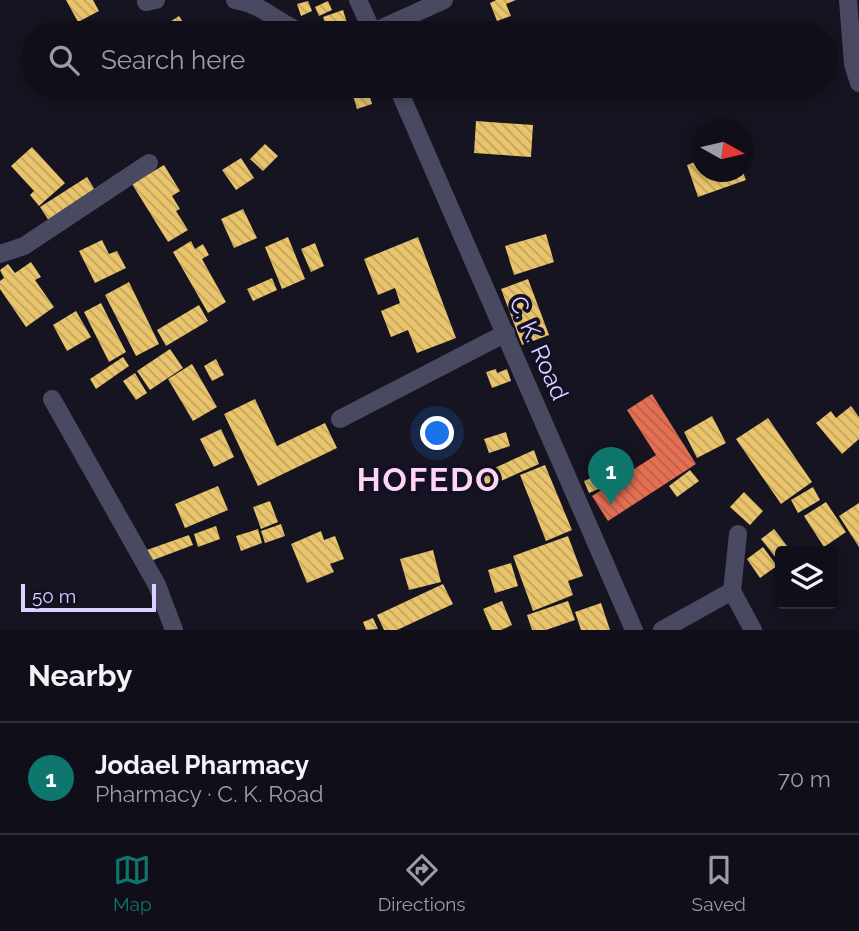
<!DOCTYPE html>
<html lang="en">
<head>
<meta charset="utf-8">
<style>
  body { margin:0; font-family:Raleway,sans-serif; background:#1e1d26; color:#f1f3f6 }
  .controls { position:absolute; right:21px; bottom:21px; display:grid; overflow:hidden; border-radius:7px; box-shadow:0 4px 10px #0003 }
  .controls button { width:63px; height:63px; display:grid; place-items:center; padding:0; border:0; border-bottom:2px solid #302f38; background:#100f19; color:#f1f3f6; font:35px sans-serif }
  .compass { position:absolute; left:691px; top:119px; width:63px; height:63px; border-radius:50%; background:#100f19; box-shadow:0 4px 10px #0003; rotate:98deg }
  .scale { position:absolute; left:21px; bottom:18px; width:135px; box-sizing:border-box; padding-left:7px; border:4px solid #d9d4ff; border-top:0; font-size:19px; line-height:24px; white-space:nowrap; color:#d9d4ff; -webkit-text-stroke:5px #130f26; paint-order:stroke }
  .you { position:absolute; left:438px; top:434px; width:24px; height:24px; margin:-18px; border:5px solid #fff; border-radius:50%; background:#1a73e8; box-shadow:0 0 0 10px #1a73e833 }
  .badge { display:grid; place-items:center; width:46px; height:46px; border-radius:50%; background:#0f766e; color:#fff; font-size:23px; font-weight:700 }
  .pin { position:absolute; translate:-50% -58px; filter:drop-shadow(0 2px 4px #0008) }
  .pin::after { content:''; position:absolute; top:37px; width:24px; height:21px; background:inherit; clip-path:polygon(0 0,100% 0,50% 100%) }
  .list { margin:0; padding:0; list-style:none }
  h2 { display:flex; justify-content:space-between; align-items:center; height:91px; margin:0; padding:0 28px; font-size:30px }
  h2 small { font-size:23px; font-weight:400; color:#9c9ca2 }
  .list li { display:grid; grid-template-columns:46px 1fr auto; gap:21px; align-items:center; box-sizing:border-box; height:112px; padding:0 28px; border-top:2px solid #302f38 }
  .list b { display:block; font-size:26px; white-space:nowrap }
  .list p { margin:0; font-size:23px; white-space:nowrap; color:#9c9ca2 }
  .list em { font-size:23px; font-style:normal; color:#9c9ca2 }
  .icon { flex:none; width:38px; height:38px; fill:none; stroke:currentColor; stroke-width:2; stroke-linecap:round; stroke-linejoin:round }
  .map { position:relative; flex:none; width:859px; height:630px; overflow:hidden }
  .search { position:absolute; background:#100f19; box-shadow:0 4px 10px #0003; left:21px; right:21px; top:21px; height:77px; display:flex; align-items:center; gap:18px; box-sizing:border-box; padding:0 24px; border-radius:38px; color:#9c9ca2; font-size:26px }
  .sheet { height:203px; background:#100f19 }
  nav { display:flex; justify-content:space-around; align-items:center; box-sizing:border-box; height:98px; border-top:2px solid #302f38; background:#100f19; font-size:19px; color:#9c9ca2 }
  nav a { display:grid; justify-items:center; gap:4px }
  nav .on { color:#0f766e }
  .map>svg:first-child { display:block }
</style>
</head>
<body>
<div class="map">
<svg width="859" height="630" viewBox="0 0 859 630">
  <defs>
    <pattern id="homes-back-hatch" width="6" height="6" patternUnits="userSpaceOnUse" patternTransform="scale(1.75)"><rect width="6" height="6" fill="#e9c46a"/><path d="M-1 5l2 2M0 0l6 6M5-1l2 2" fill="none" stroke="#bfa362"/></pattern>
    <pattern id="shops-back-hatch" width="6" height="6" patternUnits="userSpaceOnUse" patternTransform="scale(1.75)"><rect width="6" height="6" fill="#e76f51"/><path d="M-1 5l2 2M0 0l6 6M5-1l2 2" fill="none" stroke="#b56150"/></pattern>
    <pattern id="public-back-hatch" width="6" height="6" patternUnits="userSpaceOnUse" patternTransform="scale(1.75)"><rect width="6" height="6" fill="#457b9d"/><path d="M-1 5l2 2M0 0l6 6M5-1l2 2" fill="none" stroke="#43637d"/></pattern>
  </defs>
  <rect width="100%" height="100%" fill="#161421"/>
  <g fill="url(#homes-back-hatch)">
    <polygon points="66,0 93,0 99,11 78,22"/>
    <polygon points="496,0 516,0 506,4 511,16 497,21 490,3"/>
    <polygon points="308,1 312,11 301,16 297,4"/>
    <polygon points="328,1 332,10 319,16 315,7"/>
    <polygon points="343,10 350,32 328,33 323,17"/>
    <polygon points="179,16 190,33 158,33 156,31"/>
    <polygon points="501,23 506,33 484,33 483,31"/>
    <polygon points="350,86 367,86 372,104 357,109"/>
    <polygon points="476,121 533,125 531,157 474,153"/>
    <polygon points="265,144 278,156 263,171 250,159"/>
    <polygon points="32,147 65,183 39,206 30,195 34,191 11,166"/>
    <polygon points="241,158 254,178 236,190 222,170"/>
    <polygon points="702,159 702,172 743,172 746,180 698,197 687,165"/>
    <polygon points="164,165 180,191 172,196 180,209 176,211 188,230 168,242 132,184"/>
    <polygon points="87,177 95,190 49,221 40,207"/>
    <polygon points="243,209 257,238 234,248 221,219"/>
    <polygon points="546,234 554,262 514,275 505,246"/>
    <polygon points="288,237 305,279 282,289 265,247"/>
    <polygon points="418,237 456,338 417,353 408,330 391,337 381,311 400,303 395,288 378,295 364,259"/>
    <polygon points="102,240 109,254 117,251 126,268 95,283 79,251"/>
    <polygon points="191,241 195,249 203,244 209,255 202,259 226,302 208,313 173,252"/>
    <polygon points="315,243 324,266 311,272 301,249"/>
    <polygon points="31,262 41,277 35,280 54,307 26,327 0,289 0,281 4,278 0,270 8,264 15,273"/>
    <polygon points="272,278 277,290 253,301 247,289"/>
    <polygon points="528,279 549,335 522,345 501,289"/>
    <polygon points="129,282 159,344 136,356 105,295"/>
    <polygon points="101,303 126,352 109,362 84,312"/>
    <polygon points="199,305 208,321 166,346 157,330"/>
    <polygon points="76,311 91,337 67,351 53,325"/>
    <polygon points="170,349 183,368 150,390 137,371"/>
    <polygon points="123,357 129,366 96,389 90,379"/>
    <polygon points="216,359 224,375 212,381 204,366"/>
    <polygon points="192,364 217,407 193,421 168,379"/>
    <polygon points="496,369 497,373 507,369 511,381 492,388 486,372"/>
    <polygon points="135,373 147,393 136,400 123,381"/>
    <polygon points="255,399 277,446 325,423 337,448 258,486 224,414"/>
    <polygon points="851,406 859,417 859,439 842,454 816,423 831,411 836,418"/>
    <polygon points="712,416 726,443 697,458 684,432"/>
    <polygon points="768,418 812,482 781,504 736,439"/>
    <polygon points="221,429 234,457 214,467 200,439"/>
    <polygon points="506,432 510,446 489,453 484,439"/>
    <polygon points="534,450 539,464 485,488 479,475"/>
    <polygon points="545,465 572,530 546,541 520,475"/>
    <polygon points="690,470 699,481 677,497 669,486"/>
    <polygon points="598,475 603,487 589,493 584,481"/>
    <polygon points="218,486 228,510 185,528 175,504"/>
    <polygon points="813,487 820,500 798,513 791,500"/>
    <polygon points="744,492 763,511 750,525 730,507"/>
    <polygon points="270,501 278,522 261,529 253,507"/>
    <polygon points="826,502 846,532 824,547 804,516"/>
    <polygon points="859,503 859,547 839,516"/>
    <polygon points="281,524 285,536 265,543 261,531"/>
    <polygon points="216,526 220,539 198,547 194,534"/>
    <polygon points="258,529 262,543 241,551 236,536"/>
    <polygon points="774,529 791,551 780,551 780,563 761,539"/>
    <polygon points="321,531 324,540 335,536 344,559 330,564 334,572 307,583 291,544"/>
    <polygon points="189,535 193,545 148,562 144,551"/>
    <polygon points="568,536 583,576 568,581 573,595 533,611 513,556"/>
    <polygon points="763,547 777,566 760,578 747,559"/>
    <polygon points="433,550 441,582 409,590 400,559"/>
    <polygon points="511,563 518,586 495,593 488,570"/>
    <polygon points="443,584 453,604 397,630 384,630 377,615"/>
    <polygon points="502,601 512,625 501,630 492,630 483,609"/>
    <polygon points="568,601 575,620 546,630 532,630 527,615"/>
    <polygon points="601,603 610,630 581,630 575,612"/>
    <polygon points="373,618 378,629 366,630 363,622"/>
  </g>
  <polygon fill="url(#shops-back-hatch)" points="652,394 696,464 608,521 592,496 656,455 627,410"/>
  <polygon fill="url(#public-back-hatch)" points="725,86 762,86 762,87 728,96"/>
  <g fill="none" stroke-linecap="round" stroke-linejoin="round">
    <g stroke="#4a4962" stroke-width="18">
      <path d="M 235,0 C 264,4 277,24 304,33"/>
      <polyline points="358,0 373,33"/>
      <polyline points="848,0 853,64 859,83"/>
      <polyline points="146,2 156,0"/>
      <polyline points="371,33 444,0"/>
      <polyline points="397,86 634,630"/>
      <polyline points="0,254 24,246 149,163"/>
      <polyline points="52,399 157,585 174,630"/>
      <polyline points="340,419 506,333"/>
      <polyline points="732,591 753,630"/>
      <polyline points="662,630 732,591 738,534"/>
    </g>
  </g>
  <g text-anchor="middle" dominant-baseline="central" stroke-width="7" stroke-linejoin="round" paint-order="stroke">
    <g font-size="24" fill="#d9d4ff" stroke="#130f26">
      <text transform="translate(539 348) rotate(66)">C. K. Road</text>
    </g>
    <g font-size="32" font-weight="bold" letter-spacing="2" fill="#ffd6f0" stroke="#130f26">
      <text x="429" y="479">HOFEDO</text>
    </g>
  </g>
</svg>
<div class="controls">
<button><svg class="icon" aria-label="layers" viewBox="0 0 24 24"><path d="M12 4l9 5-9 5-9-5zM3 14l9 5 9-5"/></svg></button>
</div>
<svg class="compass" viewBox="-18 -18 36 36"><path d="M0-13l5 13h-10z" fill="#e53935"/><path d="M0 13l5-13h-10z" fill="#9c9ca2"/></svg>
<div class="scale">50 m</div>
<div class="you"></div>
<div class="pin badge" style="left:611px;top:505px">1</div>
<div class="search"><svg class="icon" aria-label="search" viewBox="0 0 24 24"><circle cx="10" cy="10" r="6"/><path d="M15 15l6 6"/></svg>Search here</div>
</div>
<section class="sheet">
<h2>Nearby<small></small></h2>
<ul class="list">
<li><span class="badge">1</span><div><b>Jodael Pharmacy</b><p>Pharmacy · C. K. Road</p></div><em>70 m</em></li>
</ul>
</section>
<nav>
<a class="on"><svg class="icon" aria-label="map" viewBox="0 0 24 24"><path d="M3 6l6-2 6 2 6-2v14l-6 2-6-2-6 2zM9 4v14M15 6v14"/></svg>Map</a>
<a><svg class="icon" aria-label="directions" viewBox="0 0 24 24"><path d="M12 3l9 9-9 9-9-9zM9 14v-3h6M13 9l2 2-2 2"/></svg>Directions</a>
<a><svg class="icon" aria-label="saved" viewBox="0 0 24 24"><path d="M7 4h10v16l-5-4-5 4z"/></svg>Saved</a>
</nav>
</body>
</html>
